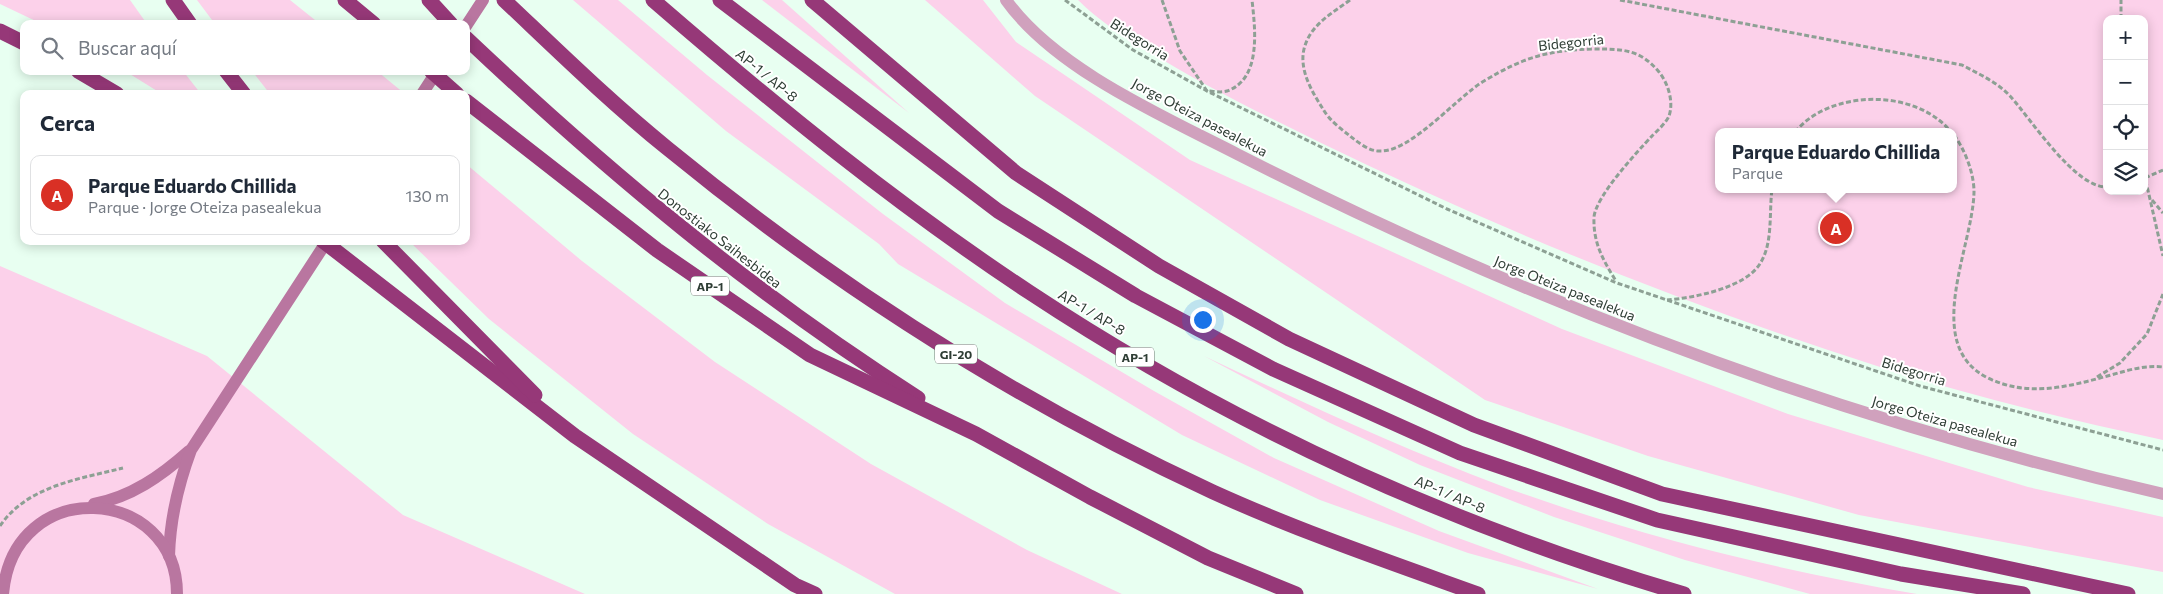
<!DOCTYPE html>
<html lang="es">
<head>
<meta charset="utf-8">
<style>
  body { margin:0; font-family:Commissioner,sans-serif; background:#f6f6f7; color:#1f2937 }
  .controls { position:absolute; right:15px; top:15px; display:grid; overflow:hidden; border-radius:10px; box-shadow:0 2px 12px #0003 }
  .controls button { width:45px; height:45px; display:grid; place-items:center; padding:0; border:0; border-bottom:1px solid #e0e1e3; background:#fff; color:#1f2937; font:25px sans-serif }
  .you { position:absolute; left:1202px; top:319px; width:18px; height:18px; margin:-12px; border:4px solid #fff; border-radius:50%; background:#1a73e8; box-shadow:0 0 0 8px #1a73e833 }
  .badge { display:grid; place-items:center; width:32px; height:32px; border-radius:50%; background:#d93025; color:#fff; font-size:16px; font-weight:700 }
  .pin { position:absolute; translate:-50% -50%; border:2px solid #fff; box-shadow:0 1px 5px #0006 }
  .popup { position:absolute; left:1715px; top:128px; width:242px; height:65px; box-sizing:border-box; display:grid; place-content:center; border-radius:10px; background:#fff; filter:drop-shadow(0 1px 4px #0005); font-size:16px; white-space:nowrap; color:#747a83 }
  .popup b { font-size:19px; color:#1f2937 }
  .popup::after { content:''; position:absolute; left:50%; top:100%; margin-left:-10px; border:10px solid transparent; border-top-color:#fff }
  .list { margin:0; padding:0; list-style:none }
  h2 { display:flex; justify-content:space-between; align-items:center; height:65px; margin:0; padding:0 20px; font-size:21px }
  h2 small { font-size:16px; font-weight:400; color:#747a83 }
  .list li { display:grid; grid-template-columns:32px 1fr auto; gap:15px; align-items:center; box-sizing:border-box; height:80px; margin:0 10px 10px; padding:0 10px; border:1px solid #e0e1e3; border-radius:10px }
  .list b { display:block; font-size:19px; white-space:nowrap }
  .list p { margin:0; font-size:16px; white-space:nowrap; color:#747a83 }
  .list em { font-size:16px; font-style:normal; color:#747a83 }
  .icon { flex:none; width:28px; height:28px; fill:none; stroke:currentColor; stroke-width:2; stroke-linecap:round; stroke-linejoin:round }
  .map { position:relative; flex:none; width:2163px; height:594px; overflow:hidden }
  .search { position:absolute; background:#fff; box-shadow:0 2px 12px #0003; left:20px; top:20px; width:450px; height:55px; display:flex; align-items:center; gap:12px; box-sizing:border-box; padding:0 18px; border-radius:10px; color:#747a83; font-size:19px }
  .panel { position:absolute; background:#fff; box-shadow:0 2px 12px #0003; left:20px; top:90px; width:450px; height:155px; border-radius:10px }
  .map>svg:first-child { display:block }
</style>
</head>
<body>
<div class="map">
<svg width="2163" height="594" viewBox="0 0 2163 594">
  <rect width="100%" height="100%" fill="#e8fff1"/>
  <g fill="#fcd1ea" fill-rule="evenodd">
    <polygon points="0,0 130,0 147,24 42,24 0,4"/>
    <polygon points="197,0 290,0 320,24 215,24"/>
    <polygon points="573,0 618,0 707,75 883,214 1005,303 1154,391 1274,458 1439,531 1598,589 1468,553 1320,500 1182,435 898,264 879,244 726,131"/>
    <polygon points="762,0 782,0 909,113"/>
    <polygon points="925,0 983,0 1016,42 1190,160 1562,329 1788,414 2028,487 2163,517 2163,572 1859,515 1648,456 1485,400 1035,96"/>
    <path d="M 1078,0 L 2163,0 L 2163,440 C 2067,419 1970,396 1877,366 C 1685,305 1498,229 1317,141 C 1258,112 1200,84 1145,49 C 1120,34 1098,20 1078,0 ZM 2107,19 L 2144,19 L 2144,191 L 2107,191 ZM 1718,132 L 1954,132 L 1954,189 L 1718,189 Z"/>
    <polygon points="125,71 183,71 201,94 162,94"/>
    <polygon points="252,71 377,71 405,94 270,94"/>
    <polygon points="466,164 582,261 715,362 871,464 1027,550 1122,594 895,594 768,524 633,434 489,319 409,241 466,241"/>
    <polygon points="0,266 207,356 403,515 585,594 0,594"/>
    <path d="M 1204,356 C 1302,402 1398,447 1499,485 C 1634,535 1776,570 1917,594 L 1810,594 L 1685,560 L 1554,517 L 1420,465 L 1328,422 Z"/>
  </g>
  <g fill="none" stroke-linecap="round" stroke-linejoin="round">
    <g stroke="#8da094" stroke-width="3" stroke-dasharray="5 2.5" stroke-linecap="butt">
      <polyline points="1065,0 1133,50 1207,91 1447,209 1617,283 1920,386 2163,450"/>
      <path d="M 1162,0 L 1180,51 L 1207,91 C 1213,91 1221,93 1227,91 C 1262,79 1255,28 1252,0"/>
      <path d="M 1350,0 C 1331,14 1310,25 1304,49 C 1299,70 1312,92 1323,109 C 1329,120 1341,129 1350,136 C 1359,143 1370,152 1381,151 C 1412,151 1457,97 1484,81 C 1524,57 1548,50 1594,49 C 1622,49 1640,49 1659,72 C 1668,83 1674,102 1669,116 C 1666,123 1657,131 1652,136 C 1637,152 1596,196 1594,217 C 1593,243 1603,260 1616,281"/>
      <path d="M 1620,0 L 1962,65 C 1979,74 1997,82 2010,96 C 2031,119 2075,188 2107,187"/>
      <polyline points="2121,19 2121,0"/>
      <path d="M 1795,132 C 1830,89 1916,88 1951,132"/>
      <path d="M 1954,135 C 1965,150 1974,173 1974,192 C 1973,247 1921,345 1988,378 C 2029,398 2071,386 2111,375 C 2129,370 2145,365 2163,367"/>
      <polyline points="2144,173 2163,256"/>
      <polyline points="2145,178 2163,170"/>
      <polyline points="2152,200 2163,213"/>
      <path d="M 1667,300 C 1693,298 1747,288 1761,262 C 1773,242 1769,212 1772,189"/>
      <polyline points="2097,377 2120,363 2147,334 2163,294"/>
      <path d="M 0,526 C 27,486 79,479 123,468"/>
    </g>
    <path stroke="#d0a1bd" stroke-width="12" d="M 1006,0 C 1055,69 1163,116 1237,154 C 1532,304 1841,420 2163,494"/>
    <g stroke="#b976a0" stroke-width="12">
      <polyline points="466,26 483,0"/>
      <polyline points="422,94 437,71"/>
      <path d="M 94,504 C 131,497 161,476 189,451"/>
      <path d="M 169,556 C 170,519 178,485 191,450 L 327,241"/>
      <path d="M 3,594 C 13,474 177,485 177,594"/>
    </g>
    <g stroke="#963878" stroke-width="15">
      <polyline points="173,0 190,24"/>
      <polyline points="345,0 374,24"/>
      <polyline points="429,0 451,24"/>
      <path d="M 504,0 C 557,50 610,102 667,148 C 833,284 1018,402 1213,492 C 1299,531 1389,562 1478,594"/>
      <path d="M 653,0 C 773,104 897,205 1029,292 C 1230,425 1453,526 1684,594"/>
      <polyline points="720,0 998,211 1136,296 1273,369 1460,453 1657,520 1901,574 2023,594"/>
      <polyline points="812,0 1016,173 1159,266 1289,339 1474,425 1662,494 2128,594"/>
      <polyline points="0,31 24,43"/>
      <path d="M 466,38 C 608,172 753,293 918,398"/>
      <polyline points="78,71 117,94"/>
      <polyline points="226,71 244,94"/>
      <polyline points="431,71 457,94"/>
      <polyline points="466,101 657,250 810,355 976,434 1090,497 1208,558 1296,594"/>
      <polyline points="323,241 575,436 795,585 815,594"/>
      <polyline points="383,241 535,395"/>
    </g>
  </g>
  <g text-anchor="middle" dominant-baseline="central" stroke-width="4" stroke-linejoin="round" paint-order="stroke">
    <g fill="#fff" stroke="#6d7771" stroke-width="1">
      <rect x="691" y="276.5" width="38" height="19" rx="4"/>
      <rect x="935" y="344.5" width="42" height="19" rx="4"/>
      <rect x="1116" y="347.5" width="38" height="19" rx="4"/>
    </g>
    <g font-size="12" font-weight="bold" fill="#2e3d34">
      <text x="710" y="286">AP-1</text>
      <text x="956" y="354">GI-20</text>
      <text x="1135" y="357">AP-1</text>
    </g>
    <g font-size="14" fill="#2e3d34" stroke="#fff">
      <text transform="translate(1140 39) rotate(32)">Bidegorria</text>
      <text transform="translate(1571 42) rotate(-6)">Bidegorria</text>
      <text transform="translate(767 75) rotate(39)">AP-1 / AP-8</text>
      <text transform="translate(1200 117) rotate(28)">Jorge Oteiza pasealekua</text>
      <text transform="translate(720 238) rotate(38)">Donostiako Saihesbidea</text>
      <text transform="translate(1565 288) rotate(22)">Jorge Oteiza pasealekua</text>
      <text transform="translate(1092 312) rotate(31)">AP-1 / AP-8</text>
      <text transform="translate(1914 371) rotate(17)">Bidegorria</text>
      <text transform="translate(1945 421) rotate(16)">Jorge Oteiza pasealekua</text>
      <text transform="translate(1450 494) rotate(23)">AP-1 / AP-8</text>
    </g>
  </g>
</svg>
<div class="controls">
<button>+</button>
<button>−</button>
<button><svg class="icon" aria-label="locate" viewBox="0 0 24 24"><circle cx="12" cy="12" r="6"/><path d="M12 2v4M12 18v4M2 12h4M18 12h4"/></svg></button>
<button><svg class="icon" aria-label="layers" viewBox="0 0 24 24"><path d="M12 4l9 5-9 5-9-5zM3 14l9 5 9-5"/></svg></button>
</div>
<div class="you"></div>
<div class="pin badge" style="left:1836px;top:228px">A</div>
<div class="popup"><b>Parque Eduardo Chillida</b>Parque</div>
<div class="search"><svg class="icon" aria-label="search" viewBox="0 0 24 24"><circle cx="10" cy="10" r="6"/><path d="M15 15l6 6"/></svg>Buscar aquí</div>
<section class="panel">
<h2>Cerca<small></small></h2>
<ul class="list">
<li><span class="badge">A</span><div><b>Parque Eduardo Chillida</b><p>Parque · Jorge Oteiza pasealekua</p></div><em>130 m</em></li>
</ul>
</section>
</div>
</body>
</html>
